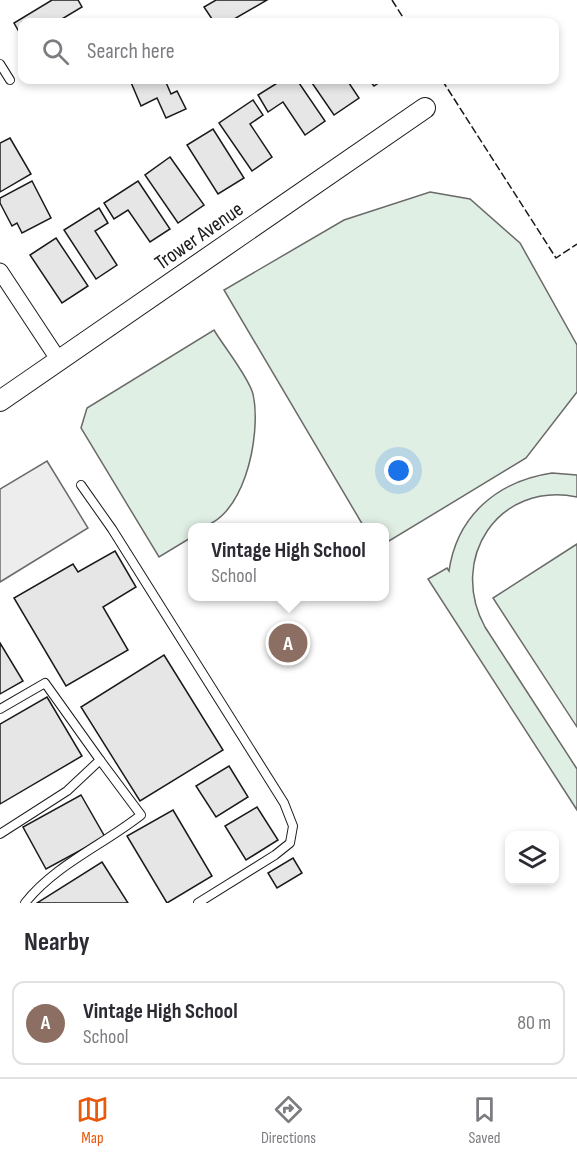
<!DOCTYPE html>
<html lang="en">
<head>
<meta charset="utf-8">
<style>
  body { margin:0; font-family:"Sofia Sans Condensed",sans-serif; background:#f2f2f3; color:#2b2b33 }
  .controls { position:absolute; right:18px; bottom:18px; display:grid; overflow:hidden; border-radius:12px; box-shadow:0 3px 9px #0003 }
  .controls button { width:54px; height:54px; display:grid; place-items:center; padding:0; border:0; border-bottom:2px solid #e1e1e2; background:#fff; color:#2b2b33; font:30px sans-serif }
  .you { position:absolute; left:399px; top:471px; width:21px; height:21px; margin:-15px; border:4px solid #fff; border-radius:50%; background:#1a73e8; box-shadow:0 0 0 9px #1a73e833 }
  .badge { display:grid; place-items:center; width:39px; height:39px; border-radius:50%; background:#ea580c; color:#fff; font-size:20px; font-weight:700 }
  .pin { position:absolute; translate:-50% -50%; border:3px solid #fff; box-shadow:0 2px 6px #0006 }
  .popup { position:absolute; left:188px; top:523px; width:201px; height:78px; box-sizing:border-box; display:grid; place-content:center; border-radius:12px; background:#fff; filter:drop-shadow(0 2px 4px #0005); font-size:20px; white-space:nowrap; color:#7c7c81 }
  .popup b { font-size:22px; color:#2b2b33 }
  .popup::after { content:''; position:absolute; left:50%; top:100%; margin-left:-12px; border:12px solid transparent; border-top-color:#fff }
  .list { margin:0; padding:0; list-style:none }
  h2 { display:flex; justify-content:space-between; align-items:center; height:78px; margin:0; padding:0 24px; font-size:26px }
  h2 small { font-size:20px; font-weight:400; color:#7c7c81 }
  .list li { display:grid; grid-template-columns:39px 1fr auto; gap:18px; align-items:center; box-sizing:border-box; height:84px; margin:0 12px 12px; padding:0 12px; border:2px solid #e1e1e2; border-radius:12px }
  .list b { display:block; font-size:22px; white-space:nowrap }
  .list p { margin:0; font-size:20px; white-space:nowrap; color:#7c7c81 }
  .list em { font-size:20px; font-style:normal; color:#7c7c81 }
  .icon { flex:none; width:33px; height:33px; fill:none; stroke:currentColor; stroke-width:2; stroke-linecap:round; stroke-linejoin:round }
  .map { position:relative; flex:none; width:577px; height:903px; overflow:hidden }
  .search { position:absolute; background:#fff; box-shadow:0 3px 9px #0003; left:18px; right:18px; top:18px; height:66px; display:flex; align-items:center; gap:15px; box-sizing:border-box; padding:0 21px; border-radius:12px; color:#7c7c81; font-size:22px }
  .sheet { height:174px; background:#fff }
  nav { display:flex; justify-content:space-around; align-items:center; box-sizing:border-box; height:84px; border-top:2px solid #e1e1e2; background:#fff; font-size:16px; color:#7c7c81 }
  nav a { display:grid; justify-items:center; gap:3px }
  nav .on { color:#ea580c }
  .map>svg:first-child { display:block }
</style>
</head>
<body>
<div class="map">
<svg width="577" height="903" viewBox="0 0 577 903">
  <rect width="100%" height="100%" fill="#fff"/>
  <g fill="#e0efe3" stroke="#6a6a6a" stroke-width="1.5">
    <polygon points="430,192 470,199 520,243 577,345 577,392 526,458 389,541 384,540 384,528 364,527 224,290 344,220"/>
    <path d="M 214,330 C 224,347 248,376 253,394 C 262,434 244,528 192,528 L 192,537 L 159,557 L 81,428 L 87,408 Z"/>
    <path d="M 552,473 L 577,475 L 577,497 C 498,481 448,559 485,627 L 577,769 L 577,810 L 428,579 L 447,568 L 449,571 C 457,515 498,481 552,473 Z"/>
    <polygon points="577,544 577,727 493,598"/>
  </g>
  <polygon fill="#ededed" stroke="#6a6a6a" stroke-width="1.5" points="47,461 88,528 0,582 0,489"/>
  <g fill="#e6e6e6" stroke="#1a1a1a" stroke-width="1.5">
    <polygon points="52,0 78,0 82,7 57,22 22,22 22,37 14,23"/>
    <polygon points="216,0 267,0 229,22 214,22 204,7"/>
    <polygon points="130,80 165,80 171,94 177,91 186,109 166,118 157,98 141,106"/>
    <polygon points="282,80 297,80 325,121 305,135 283,102 268,112 258,95"/>
    <polygon points="310,80 347,80 359,98 334,115"/>
    <polygon points="369,80 383,80 374,86"/>
    <polygon points="253,100 263,115 250,124 272,157 252,171 219,123"/>
    <polygon points="213,129 244,178 218,194 187,145"/>
    <polygon points="10,138 31,174 0,192 0,143"/>
    <polygon points="170,157 204,205 178,223 145,175"/>
    <polygon points="32,181 51,218 22,233 17,223 12,226 0,203 0,198"/>
    <polygon points="138,181 170,229 150,242 128,210 114,219 104,203"/>
    <polygon points="99,208 108,223 95,231 117,265 96,279 64,230"/>
    <polygon points="56,238 88,286 62,303 30,255"/>
    <polygon points="115,551 136,587 103,607 128,650 66,686 14,598 73,564 78,572"/>
    <polygon points="0,643 23,681 0,694"/>
    <polygon points="164,655 223,750 140,801 81,707"/>
    <polygon points="47,697 82,756 0,804 0,724"/>
    <polygon points="229,766 248,797 216,817 196,786"/>
    <polygon points="81,795 105,837 46,869 23,827"/>
    <polygon points="257,807 278,840 246,860 225,826"/>
    <polygon points="173,810 212,876 167,903 127,836"/>
    <polygon points="293,858 302,873 277,888 268,873"/>
    <polygon points="102,862 128,903 37,903"/>
  </g>
  <g fill="none" stroke-linecap="round" stroke-linejoin="round">
    <defs>
      <g id="service">
        <polyline points="0,64 10,80"/>
        <polyline points="81,485 112,529 284,803 293,826 290,843 275,855 198,903"/>
        <polyline points="0,709 45,683 100,760 67,791 0,834"/>
        <path d="M 25,903 C 55,865 103,845 141,815 L 100,760"/>
      </g>
      <polyline id="minor" points="0,271 60,362"/>
      <polyline id="tertiary" points="0,401 425,108"/>
    </defs>
    <use href="#service" stroke="#1a1a1a" stroke-width="10"/>
    <use href="#minor" stroke="#1a1a1a" stroke-width="17"/>
    <use href="#tertiary" stroke="#1a1a1a" stroke-width="22"/>
    <use href="#service" stroke="#fff" stroke-width="8"/>
    <use href="#minor" stroke="#fff" stroke-width="15"/>
    <use href="#tertiary" stroke="#fff" stroke-width="20"/>
    <g stroke="#1a1a1a" stroke-width="1.5" stroke-dasharray="8 3" stroke-linecap="butt">
      <polyline points="392,0 406,22"/>
      <polyline points="442,80 556,258 577,244"/>
    </g>
  </g>
  <g text-anchor="middle" dominant-baseline="central" stroke-width="4.5" stroke-linejoin="round" paint-order="stroke">
    <g font-size="21" fill="#1a1a1a" stroke="#fff">
      <text transform="translate(199 236) rotate(-35)">Trower Avenue</text>
    </g>
  </g>
</svg>
<div class="controls">
<button><svg class="icon" aria-label="layers" viewBox="0 0 24 24"><path d="M12 4l9 5-9 5-9-5zM3 14l9 5 9-5"/></svg></button>
</div>
<div class="you"></div>
<div class="pin badge" style="left:288px;top:643px;background:#8d6e63">A</div>
<div class="popup"><b>Vintage High School</b>School</div>
<div class="search"><svg class="icon" aria-label="search" viewBox="0 0 24 24"><circle cx="10" cy="10" r="6"/><path d="M15 15l6 6"/></svg>Search here</div>
</div>
<section class="sheet">
<h2>Nearby<small></small></h2>
<ul class="list">
<li><span class="badge" style="background:#8d6e63">A</span><div><b>Vintage High School</b><p>School</p></div><em>80 m</em></li>
</ul>
</section>
<nav>
<a class="on"><svg class="icon" aria-label="map" viewBox="0 0 24 24"><path d="M3 6l6-2 6 2 6-2v14l-6 2-6-2-6 2zM9 4v14M15 6v14"/></svg>Map</a>
<a><svg class="icon" aria-label="directions" viewBox="0 0 24 24"><path d="M12 3l9 9-9 9-9-9zM9 14v-3h6M13 9l2 2-2 2"/></svg>Directions</a>
<a><svg class="icon" aria-label="saved" viewBox="0 0 24 24"><path d="M7 4h10v16l-5-4-5 4z"/></svg>Saved</a>
</nav>
</body>
</html>
